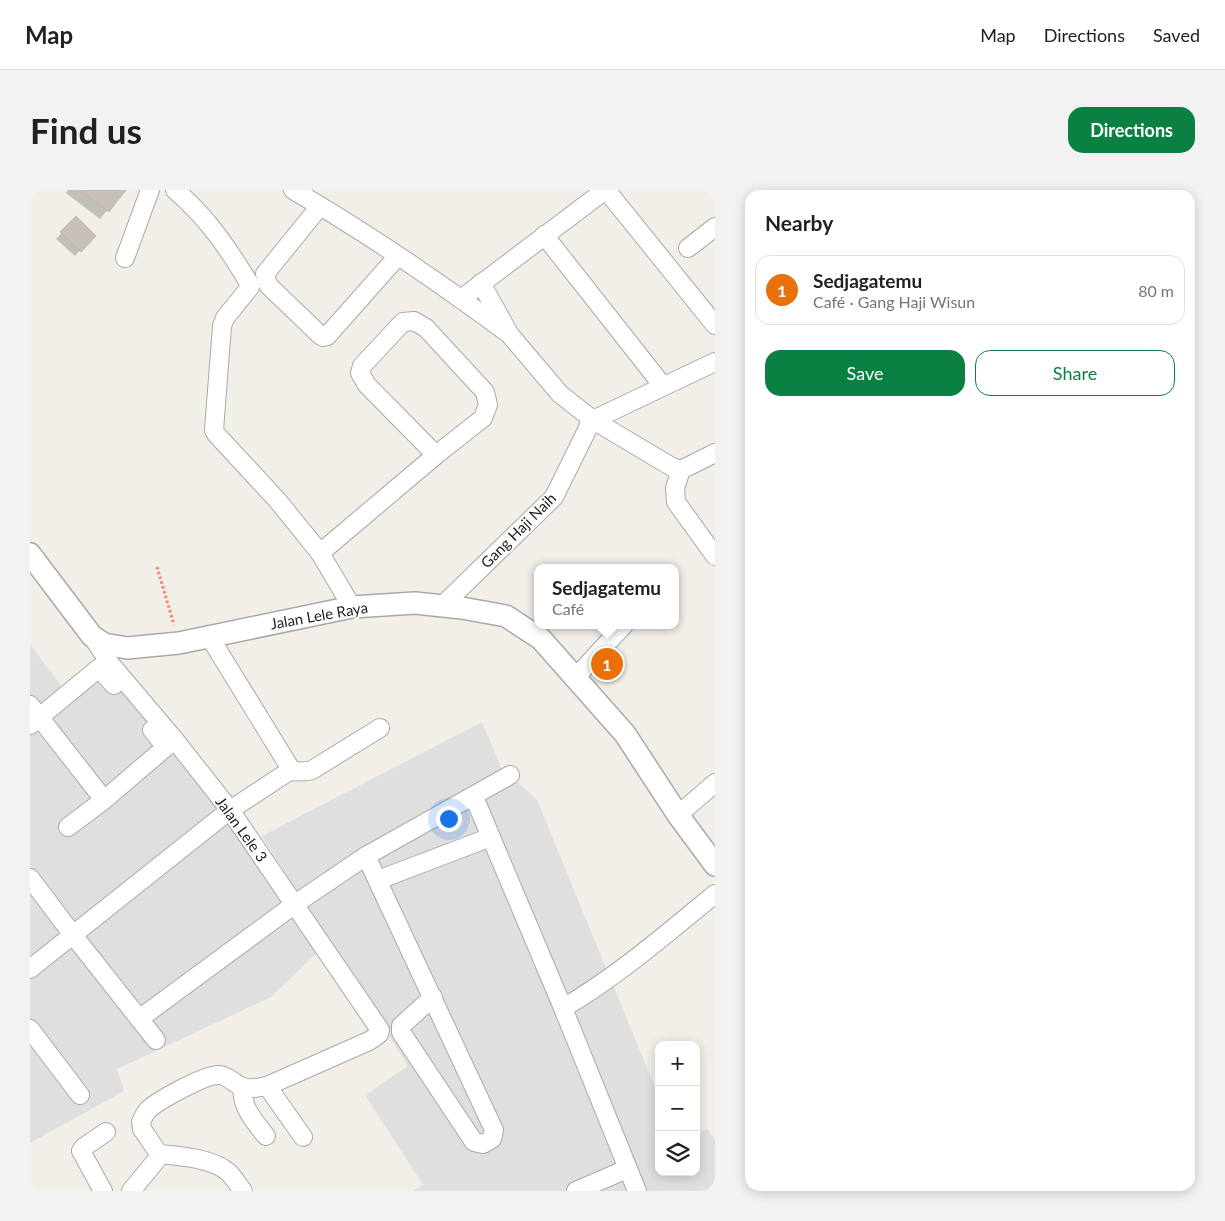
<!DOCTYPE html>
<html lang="en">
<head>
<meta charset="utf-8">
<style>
  body { margin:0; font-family:Lato,sans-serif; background:#f2f2f2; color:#202124 }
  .controls { position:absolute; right:15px; bottom:15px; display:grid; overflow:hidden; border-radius:10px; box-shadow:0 2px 12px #0003 }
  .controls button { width:45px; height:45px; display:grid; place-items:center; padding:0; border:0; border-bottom:1px solid #e0e0e0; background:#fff; color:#202124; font:25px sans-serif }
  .you { position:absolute; left:418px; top:628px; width:18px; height:18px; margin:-12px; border:4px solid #fff; border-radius:50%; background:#1a73e8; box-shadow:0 0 0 8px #1a73e833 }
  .badge { display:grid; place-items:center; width:32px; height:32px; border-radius:50%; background:#0b8043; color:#fff; font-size:16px; font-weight:700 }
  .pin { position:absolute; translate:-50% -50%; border:2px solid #fff; box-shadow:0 1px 5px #0006 }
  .popup { position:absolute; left:504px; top:374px; width:145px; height:65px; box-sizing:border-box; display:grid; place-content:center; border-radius:10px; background:#fff; filter:drop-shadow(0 1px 4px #0005); font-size:16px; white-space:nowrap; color:#757577 }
  .popup b { font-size:19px; color:#202124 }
  .popup::after { content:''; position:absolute; left:50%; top:100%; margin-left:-10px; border:10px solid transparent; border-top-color:#fff }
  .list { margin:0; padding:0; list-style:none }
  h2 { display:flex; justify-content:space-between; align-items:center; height:65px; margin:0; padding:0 20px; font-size:21px }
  h2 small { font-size:16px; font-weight:400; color:#757577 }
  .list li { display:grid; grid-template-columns:32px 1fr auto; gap:15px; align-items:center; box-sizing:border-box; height:70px; margin:0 10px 10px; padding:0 10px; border:1px solid #e0e0e0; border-radius:15px }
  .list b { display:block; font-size:19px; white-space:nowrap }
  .list p { margin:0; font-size:16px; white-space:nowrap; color:#757577 }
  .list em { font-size:16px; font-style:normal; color:#757577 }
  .actions { display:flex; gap:10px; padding:15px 20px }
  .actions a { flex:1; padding:11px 0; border:1px solid #0b8043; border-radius:15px; text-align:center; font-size:18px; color:#0b8043 }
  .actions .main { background:#0b8043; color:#fff }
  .icon { flex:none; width:28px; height:28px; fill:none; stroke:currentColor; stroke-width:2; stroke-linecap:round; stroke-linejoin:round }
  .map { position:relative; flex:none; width:685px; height:1001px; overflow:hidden; border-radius:15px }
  header { display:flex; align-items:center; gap:30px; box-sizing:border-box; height:70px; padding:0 25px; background:#fff; border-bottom:1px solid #e0e0e0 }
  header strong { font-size:24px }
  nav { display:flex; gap:28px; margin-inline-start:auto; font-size:18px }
  .intro { display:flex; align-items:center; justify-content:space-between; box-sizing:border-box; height:120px; padding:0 30px }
  h1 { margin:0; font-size:35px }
  .button { padding:12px 22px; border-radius:15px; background:#0b8043; color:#fff; font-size:18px; font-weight:700 }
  main { display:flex; gap:30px; padding:0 30px }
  aside { flex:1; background:#fff; border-radius:15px; box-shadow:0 2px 12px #0003 }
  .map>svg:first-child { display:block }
</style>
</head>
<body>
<header>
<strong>Map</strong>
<nav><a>Map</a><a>Directions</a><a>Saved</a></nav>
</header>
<div class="intro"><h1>Find us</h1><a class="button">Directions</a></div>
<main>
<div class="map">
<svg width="685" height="1001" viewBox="0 0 685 1001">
  <rect width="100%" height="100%" fill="#f2efe9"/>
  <polygon fill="#e0dfdf" points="0,454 32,497 71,471 146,562 248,700 261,692 232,646 452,532 471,577 507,610 629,907 629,982 666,982 666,945 677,939 685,950 685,1001 383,1001 393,995 335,905 378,876 277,717 265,726 289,761 241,807 87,879 94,901 0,953"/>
  <g fill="#0003">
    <polygon points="38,0 94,0 70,29 36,3"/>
    <polygon points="46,28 64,46 45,66 26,49"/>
  </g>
  <g fill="#c7bfb8" stroke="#c4b6ab">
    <polygon points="50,0 96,0 79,22"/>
    <polygon points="46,26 66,46 51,62 30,42"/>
  </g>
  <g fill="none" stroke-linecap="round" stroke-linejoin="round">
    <defs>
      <g id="minor">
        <path d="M 145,0 C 176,26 198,58 219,93 L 220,97 L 195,128 L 192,136 L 184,240 L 186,244 L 248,311 L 290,363 L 322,417"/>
        <path d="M 263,0 C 336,42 407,91 475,141"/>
        <polyline points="290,16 235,84 238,95 290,145 293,147 297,146 368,66"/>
        <polyline points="514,45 633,196"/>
        <polyline points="658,58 685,37"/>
        <polyline points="95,68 120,0"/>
        <polyline points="451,93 480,145 530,204 563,230 642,277 651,280"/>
        <polyline points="431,109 570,4 577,1 685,135"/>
        <polyline points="563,230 685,172"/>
        <polyline points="651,280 645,298 646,312 685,366"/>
        <polyline points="651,280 685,263"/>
        <polyline points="290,363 406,265 453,228 458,215 455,202 396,138 384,131 373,132 332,176 330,183 337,195 406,265"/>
        <polyline points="413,415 524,307 558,238 560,227"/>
        <path d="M 62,446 L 78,471 L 144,549 L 200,620 L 350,840 L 349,844 L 339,851 L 237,896 C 229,897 221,900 213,897 C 205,895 198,885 189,885 C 176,884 129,910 119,919 C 115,922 113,928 111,932 L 112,939 L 129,964 L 129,967 L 101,1001"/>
        <polyline points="179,446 262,581"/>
        <polyline points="545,488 594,435"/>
        <polyline points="0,515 74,610"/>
        <polyline points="0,535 69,478 84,495"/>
        <polyline points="444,607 533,818 607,1001"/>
        <polyline points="648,625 685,593"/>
        <polyline points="38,637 74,610 136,557 122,540"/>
        <polyline points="336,666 464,940 462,949 453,954 444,952 371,842 371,836 403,807"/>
        <polyline points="0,688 43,745 126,850"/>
        <polyline points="348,690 461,647"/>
        <path d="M 0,779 L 200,620 L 258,582 C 266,580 274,583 282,580 L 350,538"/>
        <path d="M 533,818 C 588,786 636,744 685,704"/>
        <polyline points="109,829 265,714 336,666 480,585"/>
        <polyline points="0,839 50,905"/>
        <polyline points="237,896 273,947"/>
        <path d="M 213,897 C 210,916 225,932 236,946"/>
        <path d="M 129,964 C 149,966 182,968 198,982 C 204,987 208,995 213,1001"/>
        <polyline points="73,1001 51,961 54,957 76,942"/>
        <polyline points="546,1001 597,979"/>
      </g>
      <polyline id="tertiary" points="0,364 62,446 74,454 97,458 149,453 322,417 385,413 432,418 476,426 511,449 595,544 648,625 685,675"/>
    </defs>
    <use href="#minor" stroke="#a9a9a9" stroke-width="20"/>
    <use href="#tertiary" stroke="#a9a9a9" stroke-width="24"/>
    <polyline stroke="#fa8072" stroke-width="3" stroke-dasharray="2.5 2.5" stroke-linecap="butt" points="127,377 144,435"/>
    <use href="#minor" stroke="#fff" stroke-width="18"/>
    <use href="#tertiary" stroke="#fff" stroke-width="21"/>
  </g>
  <g text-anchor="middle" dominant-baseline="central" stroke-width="4" stroke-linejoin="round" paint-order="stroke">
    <g font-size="15" fill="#222" stroke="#fff">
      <text transform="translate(488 340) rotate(-45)">Gang Haji Naih</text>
      <text transform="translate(289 425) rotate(-10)">Jalan Lele Raya</text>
      <text transform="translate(212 639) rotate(54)">Jalan Lele 3</text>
    </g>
  </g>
</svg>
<div class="controls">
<button>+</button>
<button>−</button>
<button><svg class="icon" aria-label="layers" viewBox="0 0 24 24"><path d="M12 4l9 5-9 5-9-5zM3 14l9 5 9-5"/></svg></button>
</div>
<div class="you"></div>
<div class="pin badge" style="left:577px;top:474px;background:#e8710a">1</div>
<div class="popup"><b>Sedjagatemu</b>Café</div>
</div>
<aside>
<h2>Nearby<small></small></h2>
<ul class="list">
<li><span class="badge" style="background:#e8710a">1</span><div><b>Sedjagatemu</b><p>Café · Gang Haji Wisun</p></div><em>80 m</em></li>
</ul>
<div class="actions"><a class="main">Save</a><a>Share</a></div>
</aside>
</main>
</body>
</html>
